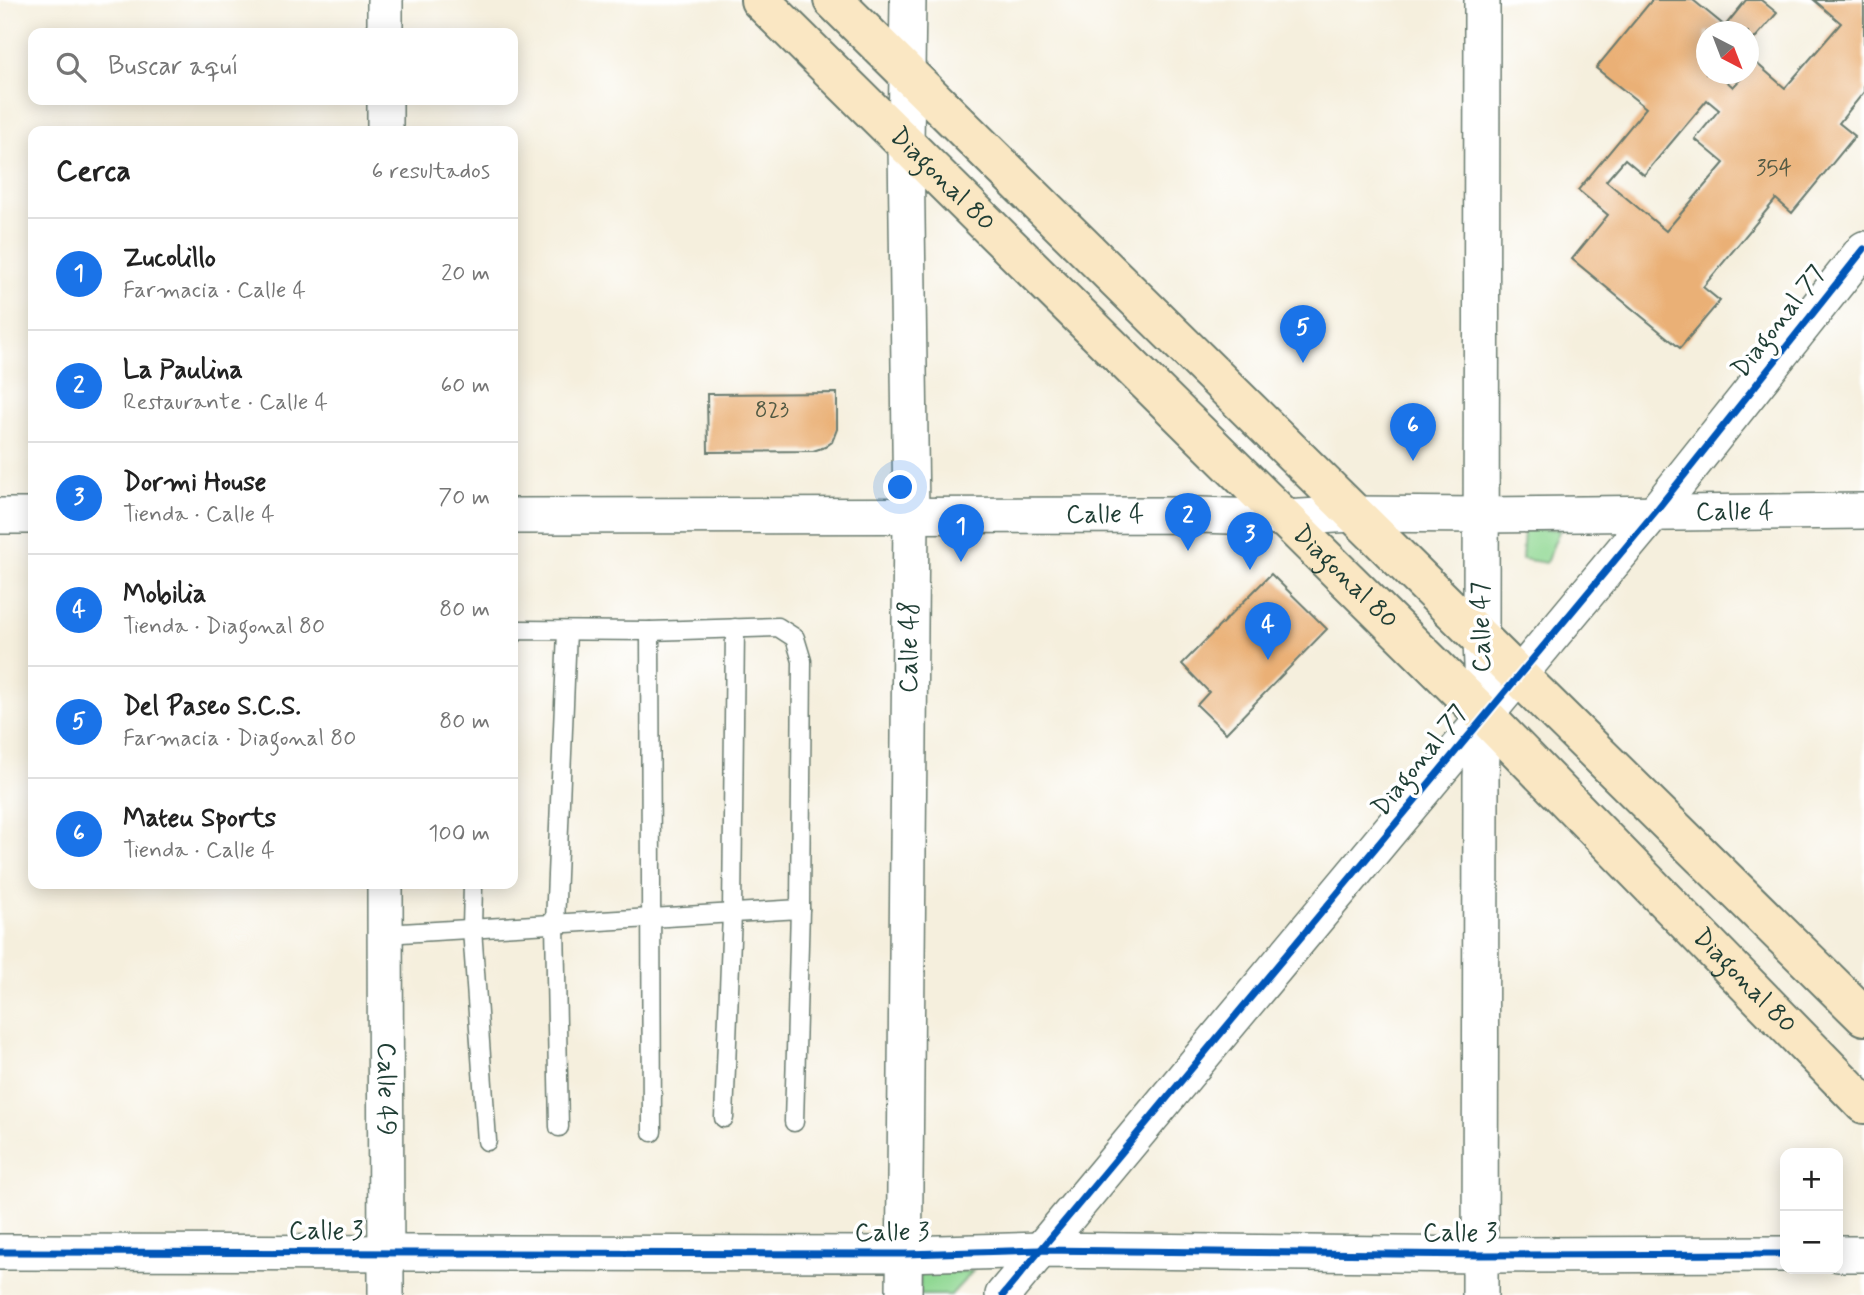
<!DOCTYPE html>
<html lang="es">
<head>
<meta charset="utf-8">
<style>
  body { margin:0; font-family:Mynerve,sans-serif; background:#f2f2f2; color:#222 }
  .controls { position:absolute; right:21px; bottom:21px; display:grid; overflow:hidden; border-radius:14px; box-shadow:0 4px 18px #0003 }
  .controls button { width:63px; height:63px; display:grid; place-items:center; padding:0; border:0; border-bottom:2px solid #e0e0e0; background:#fff; color:#222; font:35px sans-serif }
  .compass { position:absolute; left:1696px; top:21px; width:63px; height:63px; border-radius:50%; background:#fff; box-shadow:0 4px 18px #0003; rotate:138deg }
  .you { position:absolute; left:901px; top:488px; width:24px; height:24px; margin:-18px; border:5px solid #fff; border-radius:50%; background:#1a73e8; box-shadow:0 0 0 10px #1a73e833 }
  .badge { display:grid; place-items:center; width:46px; height:46px; border-radius:50%; background:#1a73e8; color:#fff; font-size:23px; font-weight:700 }
  .pin { position:absolute; translate:-50% -58px; filter:drop-shadow(0 2px 4px #0008) }
  .pin::after { content:''; position:absolute; top:37px; width:24px; height:21px; background:inherit; clip-path:polygon(0 0,100% 0,50% 100%) }
  .list { margin:0; padding:0; list-style:none }
  h2 { display:flex; justify-content:space-between; align-items:center; height:91px; margin:0; padding:0 28px; font-size:30px }
  h2 small { font-size:23px; font-weight:400; color:#767676 }
  .list li { display:grid; grid-template-columns:46px 1fr auto; gap:21px; align-items:center; box-sizing:border-box; height:112px; padding:0 28px; border-top:2px solid #e0e0e0 }
  .list b { display:block; font-size:26px; white-space:nowrap }
  .list p { margin:0; font-size:23px; white-space:nowrap; color:#767676 }
  .list em { font-size:23px; font-style:normal; color:#767676 }
  .icon { flex:none; width:38px; height:38px; fill:none; stroke:currentColor; stroke-width:2; stroke-linecap:round; stroke-linejoin:round }
  .map { position:relative; flex:none; width:1864px; height:1295px; overflow:hidden }
  .search { position:absolute; background:#fff; box-shadow:0 4px 18px #0003; left:28px; top:28px; width:490px; height:77px; display:flex; align-items:center; gap:18px; box-sizing:border-box; padding:0 24px; border-radius:14px; color:#767676; font-size:26px }
  .panel { position:absolute; background:#fff; box-shadow:0 4px 18px #0003; left:28px; top:126px; width:490px; height:763px; border-radius:14px }
  .map>svg:first-child { display:block }
</style>
</head>
<body>
<div class="map">
<svg width="1864" height="1295" viewBox="0 0 1864 1295">
  <rect width="100%" height="100%" fill="#fff"/>
  <filter id="ink" filterUnits="userSpaceOnUse"><feTurbulence type="fractalNoise" baseFrequency=".0143" numOctaves="2"/><feDisplacementMap in="SourceGraphic" scale="14" xChannelSelector="R" yChannelSelector="G"/><feConvolveMatrix kernelMatrix="1 2 1 2 8 2 1 2 1" color-interpolation-filters="sRGB"/></filter>
  <filter id="wash" filterUnits="userSpaceOnUse"><feTurbulence type="fractalNoise" baseFrequency=".00686" numOctaves="4" result="noise"/><feDisplacementMap in="SourceGraphic" scale="28" xChannelSelector="R" yChannelSelector="G"/><feGaussianBlur stdDeviation="1.57" result="paint"/><feColorMatrix in="noise" values="0 0 0 0 0 0 0 0 0 0 0 0 0 0 0 0 0 1.4 0 .05"/><feComposite in="paint" operator="in"/></filter>
  <g filter="url(#wash)">
    <rect width="100%" height="100%" fill="#f5efdd"/>
    <g fill="#90d893" stroke="#588a64" stroke-width="2">
      <polygon points="1560,529 1546,563 1522,559 1524,530"/>
      <polygon points="973,1271 951,1295 920,1295 920,1272"/>
    </g>
    <g id="blocks">
      <g fill="#eab076" fill-rule="evenodd">
        <path d="M 1652,0 L 1693,0 L 1725,26 L 1746,0 L 1761,0 L 1777,13 L 1748,46 L 1748,32 L 1706,32 L 1706,74 L 1725,74 L 1722,77 L 1733,87 L 1745,74 L 1748,74 L 1748,70 L 1755,62 L 1785,88 L 1841,23 L 1814,0 L 1864,0 L 1864,92 L 1839,123 L 1855,136 L 1792,213 L 1776,199 L 1703,287 L 1720,301 L 1680,348 L 1572,259 L 1608,215 L 1578,190 L 1646,108 L 1596,68 ZM 1707,100 L 1719,110 L 1695,139 L 1724,163 L 1666,231 L 1606,181 L 1625,159 L 1644,175 Z"/>
        <polygon points="837,393 837,429 832,442 825,447 813,451 708,452 707,394"/>
        <polygon points="1271,574 1327,629 1226,733 1197,705 1209,692 1182,664"/>
      </g>
    </g>
  </g>
  <g filter="url(#ink)">
    <use href="#blocks" fill-opacity="0" stroke="#6a7b6f" stroke-width="2"/>
    <g fill="none" stroke-linecap="round" stroke-linejoin="round">
      <defs>
        <g id="service">
          <polyline points="650,631 652,1132"/>
          <polyline points="513,635 518,630 650,631 778,627 795,638 802,661 800,909 794,1122"/>
          <polyline points="473,884 472,929 487,1141"/>
          <polyline points="385,934 800,909"/>
          <polyline points="724,1118 732,913 735,628"/>
          <polyline points="559,1127 555,924 567,631"/>
        </g>
        <g id="minor">
          <polyline points="385,33 385,0"/>
          <polyline points="385,131 385,100"/>
          <polyline points="0,516 33,516"/>
          <path id="s1" d="M 513,516 L 1200,515 L 1284,518 L 1353,514 L 1481,515 L 1864,511"/>
          <path id="s2" d="M 385,884 L 386,1295"/>
          <polyline points="0,1252 905,1254 1039,1250 1480,1255 1785,1254"/>
          <polyline points="1838,1254 1864,1254"/>
          <path id="s3" d="M 904,1295 L 911,515 L 906,144 L 908,0"/>
          <polyline points="1003,1295 1655,512 1864,249"/>
          <polyline points="1480,1295 1481,777 1484,715 1481,640 1482,0"/>
        </g>
        <g id="secondary">
          <path id="s4" d="M 760,0 L 1484,715 L 1864,1104"/>
          <polyline points="833,0 1864,1016"/>
        </g>
      </defs>
      <use href="#service" stroke="#6a7b6f" stroke-width="21"/>
      <use href="#minor" stroke="#6a7b6f" stroke-width="38"/>
      <use href="#secondary" stroke="#6a7b6f" stroke-width="42"/>
      <use href="#service" stroke="#fff" stroke-width="18"/>
      <use href="#minor" stroke="#fff" stroke-width="35"/>
      <use href="#secondary" stroke="#fae7c3" stroke-width="38"/>
      <defs>
        <g id="cycleway">
          <polyline points="0,1252 905,1254 1039,1250 1480,1255 1785,1254"/>
          <polyline points="1003,1295 1655,512 1864,249"/>
        </g>
      </defs>
      <use href="#cycleway" stroke="#fff" stroke-width="11"/>
      <use href="#cycleway" stroke="#0057b8" stroke-width="7"/>
    </g>
  </g>
  <g text-anchor="middle" dominant-baseline="central" stroke-width="7" stroke-linejoin="round" paint-order="stroke">
    <g font-size="23" fill="#525a44">
      <text x="1774" y="169">354</text>
      <text x="772" y="411">823</text>
    </g>
    <g font-size="26" fill="#1f3d34" stroke="#fff">
      <text stroke="none"><textPath href="#s4" startOffset="256">Diagonal 80</textPath></text>
      <text transform="translate(1779 322) rotate(-52)">Diagonal 77</text>
      <text stroke="none"><textPath href="#s1" startOffset="1222">Calle 4</textPath></text>
      <text stroke="none"><textPath href="#s1" startOffset="592">Calle 4</textPath></text>
      <text stroke="none"><textPath href="#s4" startOffset="822">Diagonal 80</textPath></text>
      <text transform="translate(1482 627) rotate(-91)">Calle 47</text>
      <text stroke="none"><textPath href="#s3" startOffset="648">Calle 48</textPath></text>
      <text transform="translate(1420 761) rotate(-51)">Diagonal 77</text>
      <text stroke="none"><textPath href="#s4" startOffset="1390">Diagonal 80</textPath></text>
      <text stroke="none"><textPath href="#s2" startOffset="205">Calle 49</textPath></text>
      <text x="326" y="1232">Calle 3</text>
      <text transform="translate(892 1233) rotate(-1)">Calle 3</text>
      <text x="1460" y="1234">Calle 3</text>
    </g>
  </g>
</svg>
<div class="controls">
<button>+</button>
<button>−</button>
</div>
<svg class="compass" viewBox="-18 -18 36 36"><path d="M0-13l5 13h-10z" fill="#e53935"/><path d="M0 13l5-13h-10z" fill="#767676"/></svg>
<div class="you"></div>
<div class="pin badge" style="left:961px;top:562px">1</div>
<div class="pin badge" style="left:1188px;top:551px">2</div>
<div class="pin badge" style="left:1250px;top:570px">3</div>
<div class="pin badge" style="left:1268px;top:660px">4</div>
<div class="pin badge" style="left:1303px;top:363px">5</div>
<div class="pin badge" style="left:1413px;top:461px">6</div>
<div class="search"><svg class="icon" aria-label="search" viewBox="0 0 24 24"><circle cx="10" cy="10" r="6"/><path d="M15 15l6 6"/></svg>Buscar aquí</div>
<section class="panel">
<h2>Cerca<small>6 resultados</small></h2>
<ul class="list">
<li><span class="badge">1</span><div><b>Zucolillo</b><p>Farmacia · Calle 4</p></div><em>20 m</em></li>
<li><span class="badge">2</span><div><b>La Paulina</b><p>Restaurante · Calle 4</p></div><em>60 m</em></li>
<li><span class="badge">3</span><div><b>Dormi House</b><p>Tienda · Calle 4</p></div><em>70 m</em></li>
<li><span class="badge">4</span><div><b>Mobilia</b><p>Tienda · Diagonal 80</p></div><em>80 m</em></li>
<li><span class="badge">5</span><div><b>Del Paseo S.C.S.</b><p>Farmacia · Diagonal 80</p></div><em>80 m</em></li>
<li><span class="badge">6</span><div><b>Mateu Sports</b><p>Tienda · Calle 4</p></div><em>100 m</em></li>
</ul>
</section>
</div>
</body>
</html>
